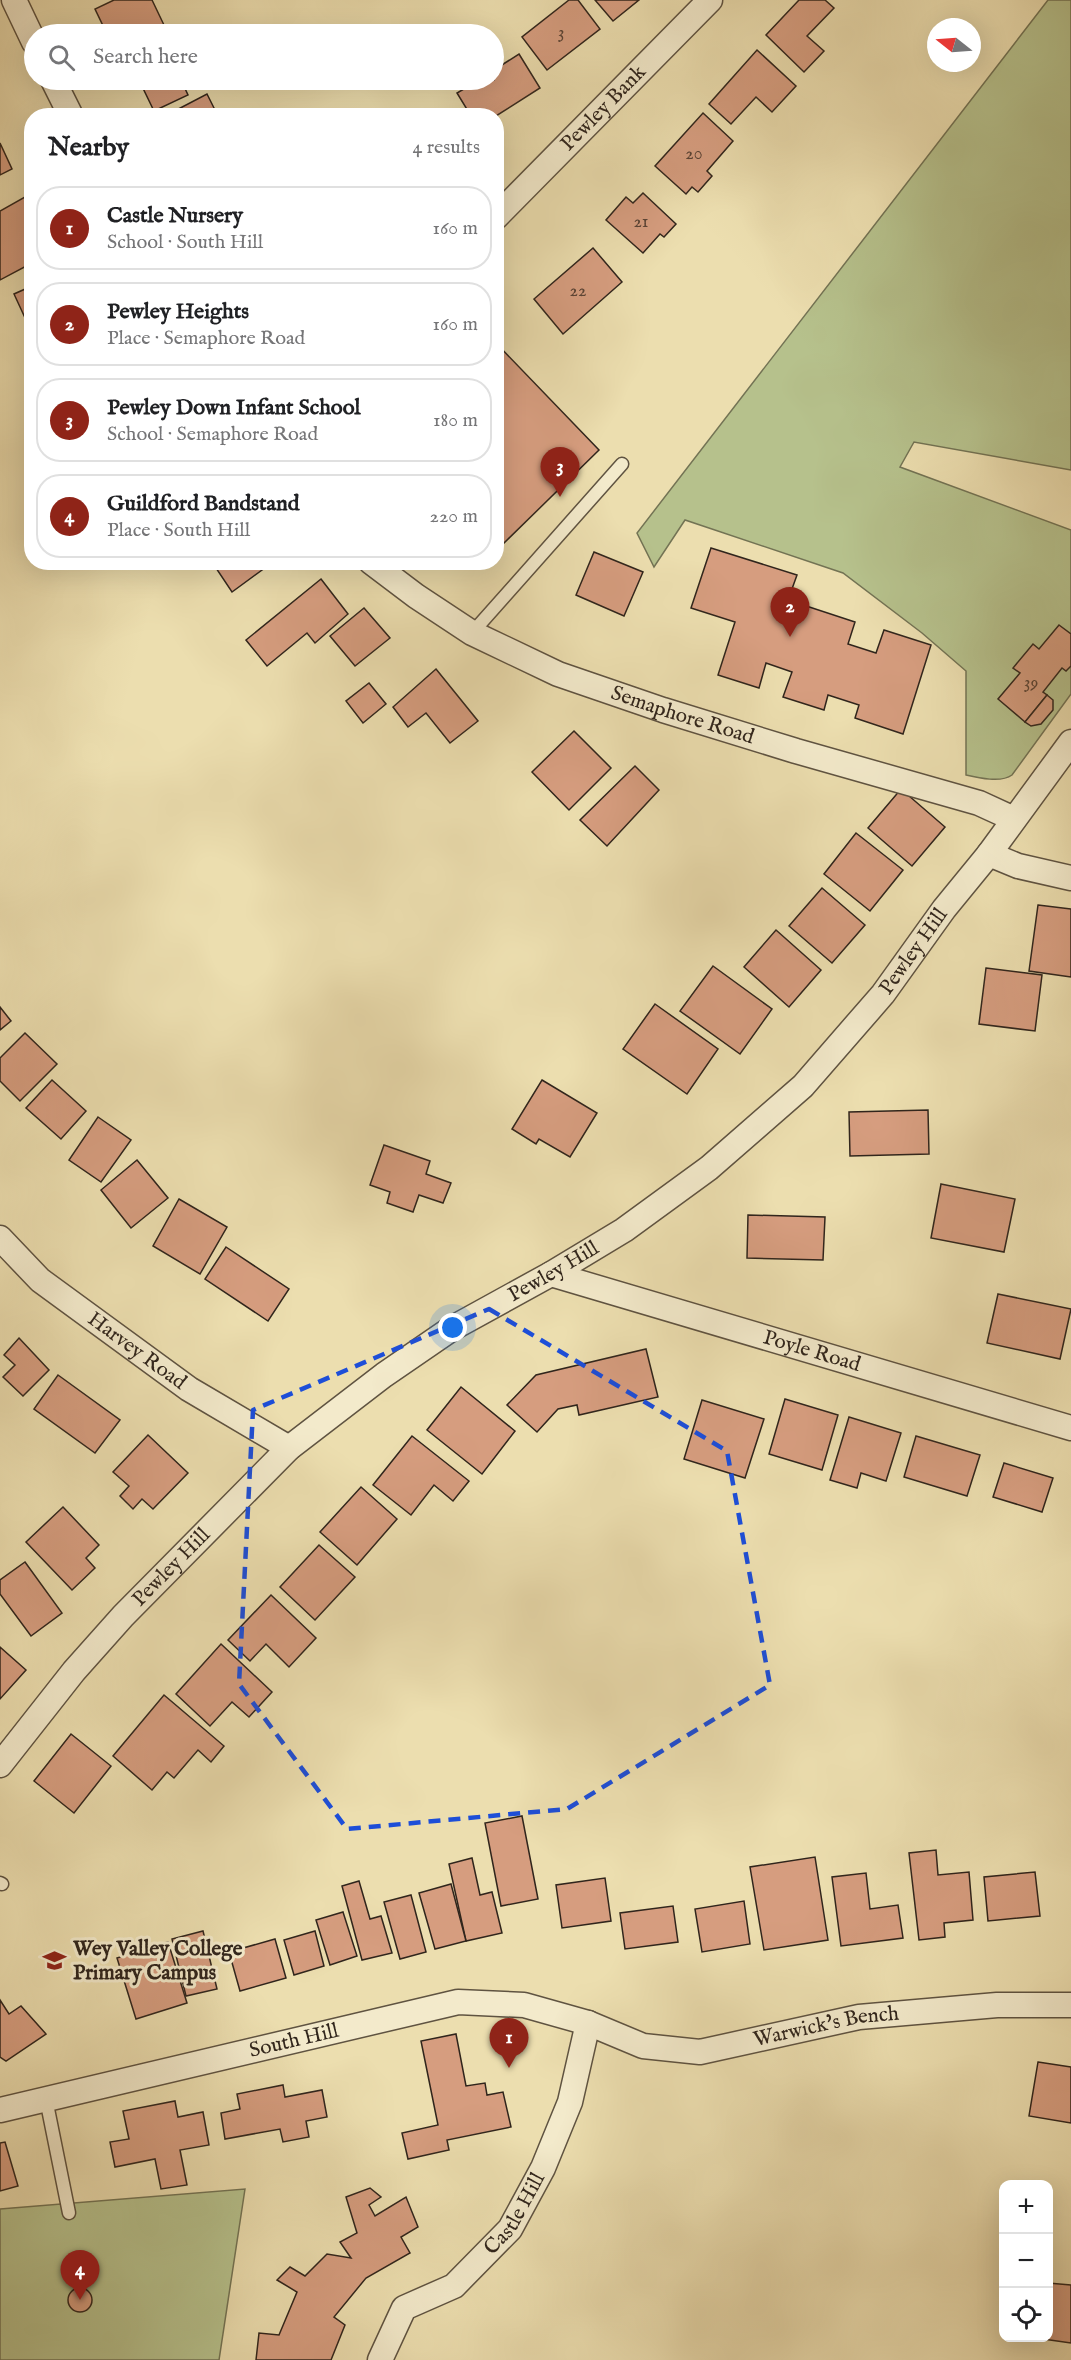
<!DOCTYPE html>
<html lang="en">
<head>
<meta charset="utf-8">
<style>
  body { margin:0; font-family:"IM FELL English",serif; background:#f2f2f2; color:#202124 }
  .controls { position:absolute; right:18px; bottom:18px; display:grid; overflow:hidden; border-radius:12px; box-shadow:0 6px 24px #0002 }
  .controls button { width:54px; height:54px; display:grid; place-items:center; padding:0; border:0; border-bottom:2px solid #e0e0e0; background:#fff; color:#202124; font:30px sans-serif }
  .compass { position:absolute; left:927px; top:18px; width:54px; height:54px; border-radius:50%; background:#fff; box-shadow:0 6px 24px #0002; rotate:287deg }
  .you { position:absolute; left:453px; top:1328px; width:21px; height:21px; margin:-15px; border:4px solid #fff; border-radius:50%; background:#1a73e8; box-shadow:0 0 0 9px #1a73e833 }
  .badge { display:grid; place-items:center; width:39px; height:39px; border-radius:50%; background:#8f2418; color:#fff; font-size:20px; font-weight:700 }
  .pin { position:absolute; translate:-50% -50px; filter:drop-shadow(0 2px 3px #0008) }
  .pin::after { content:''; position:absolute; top:32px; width:21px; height:18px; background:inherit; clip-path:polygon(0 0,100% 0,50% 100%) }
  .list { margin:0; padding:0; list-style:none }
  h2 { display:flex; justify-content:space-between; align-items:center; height:78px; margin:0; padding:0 24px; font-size:26px }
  h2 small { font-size:20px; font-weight:400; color:#757577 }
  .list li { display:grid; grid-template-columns:39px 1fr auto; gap:18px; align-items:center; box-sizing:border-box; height:84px; margin:0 12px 12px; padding:0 12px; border:2px solid #e0e0e0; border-radius:24px }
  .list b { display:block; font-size:22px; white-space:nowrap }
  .list p { margin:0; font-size:20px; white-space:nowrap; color:#757577 }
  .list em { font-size:20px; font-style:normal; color:#757577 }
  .icon { flex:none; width:33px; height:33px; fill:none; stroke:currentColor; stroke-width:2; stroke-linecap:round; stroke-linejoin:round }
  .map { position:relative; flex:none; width:1071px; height:2360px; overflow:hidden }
  .search { position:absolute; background:#fff; box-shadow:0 6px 24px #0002; left:24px; top:24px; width:480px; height:66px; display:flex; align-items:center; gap:15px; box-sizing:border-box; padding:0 21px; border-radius:33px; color:#757577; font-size:22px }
  .panel { position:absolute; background:#fff; box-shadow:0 6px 24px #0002; left:24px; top:108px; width:480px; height:462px; border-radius:24px }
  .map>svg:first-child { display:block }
</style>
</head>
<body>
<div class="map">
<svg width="1071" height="2360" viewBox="0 0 1071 2360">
  <rect width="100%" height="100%" fill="#ecdeaf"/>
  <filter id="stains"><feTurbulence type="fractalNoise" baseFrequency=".00333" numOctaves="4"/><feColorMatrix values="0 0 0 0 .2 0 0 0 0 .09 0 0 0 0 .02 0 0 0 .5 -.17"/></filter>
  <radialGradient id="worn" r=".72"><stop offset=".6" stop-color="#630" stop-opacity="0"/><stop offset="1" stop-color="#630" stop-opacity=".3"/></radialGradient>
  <g fill="#b6c18c" stroke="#737354" stroke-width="1.5">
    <path d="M 1048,0 L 1071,0 L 1071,470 L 914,442 L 900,467 L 1071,530 L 1071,694 L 1012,775 C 1001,783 979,778 966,775 L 966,671 L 922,633 L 843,573 L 685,520 L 654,567 L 637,533 Z"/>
    <polygon points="245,2189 219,2360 0,2360 0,2209"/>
  </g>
  <g fill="#d69d7f" stroke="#30251c" stroke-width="1.5">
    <polygon points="114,0 152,0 164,25 143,34 107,34 95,9"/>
    <polygon points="569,0 578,0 600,29 547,70 522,37"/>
    <polygon points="595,0 639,0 613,21"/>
    <polygon points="799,0 825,0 834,8 807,36 824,51 804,72 766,35"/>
    <polygon points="757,50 796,86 772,112 756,97 731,124 709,104"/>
    <polygon points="519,54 540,88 496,116 471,116 457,93 479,80 494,80 494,70"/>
    <polygon points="139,80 181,80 188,95 154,111"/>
    <polygon points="207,94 218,116 165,116"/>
    <polygon points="703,113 733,141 707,171 712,176 698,192 692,187 686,194 655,166"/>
    <polygon points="0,143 12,169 0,175"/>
    <polygon points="32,193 32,263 0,280 0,211"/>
    <polygon points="643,193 676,224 664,237 660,234 643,253 606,220 626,197 633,203"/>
    <polygon points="593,248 622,282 563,334 534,299"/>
    <polygon points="32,286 32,333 14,294"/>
    <polygon points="496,343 599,450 502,545 496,540"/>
    <polygon points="711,548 797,575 788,600 855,622 848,644 876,653 884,630 931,645 903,734 855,718 859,705 828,695 824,710 783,697 792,672 766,663 759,688 718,675 735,622 691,608"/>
    <polygon points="594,552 643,572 624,616 576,595"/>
    <polygon points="212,562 273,562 232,592"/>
    <polygon points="321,579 348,614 315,643 307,633 267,666 246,640"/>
    <polygon points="364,608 390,638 355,666 330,636"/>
    <polygon points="1059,625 1071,634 1071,666 1066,671 1062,668 1043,692 1047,695 1025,722 998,699 1020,673 1013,668 1033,644 1039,649"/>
    <polygon points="436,669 478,721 450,743 426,713 408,727 393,707"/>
    <polygon points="369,683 386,704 363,723 346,701"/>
    <polygon points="1047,695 1053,700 1053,710 1041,724 1031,726 1025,722"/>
    <polygon points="574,731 611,768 569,810 532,772"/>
    <polygon points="635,766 659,790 607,846 580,820"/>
    <polygon points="901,789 945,827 912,866 868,828"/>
    <polygon points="856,833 903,870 870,911 824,874"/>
    <polygon points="822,888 865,925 832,963 789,926"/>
    <polygon points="1038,905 1071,909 1071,977 1029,971"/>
    <polygon points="776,930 821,970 789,1007 744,967"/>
    <polygon points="713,966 772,1009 740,1054 680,1011"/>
    <polygon points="986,968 1042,975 1035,1031 979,1024"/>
    <polygon points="655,1004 718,1049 687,1094 623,1049"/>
    <polygon points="0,1007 11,1021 0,1030"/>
    <polygon points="25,1033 57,1064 20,1101 0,1081 0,1058"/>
    <polygon points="52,1080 86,1111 61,1139 26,1108"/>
    <polygon points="542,1080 597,1113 570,1157 539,1139 536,1144 512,1129"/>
    <polygon points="928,1110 929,1154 850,1156 849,1112"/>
    <polygon points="98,1117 131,1140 101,1182 69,1160"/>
    <polygon points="384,1145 430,1161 426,1174 451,1183 443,1203 419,1195 413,1212 387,1203 390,1192 370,1185"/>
    <polygon points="137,1160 168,1198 131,1228 101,1190"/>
    <polygon points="941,1184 1015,1199 1004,1252 931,1238"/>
    <polygon points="179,1199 227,1227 200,1274 153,1246"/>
    <polygon points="748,1215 825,1217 823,1260 747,1258"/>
    <polygon points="226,1247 289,1289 268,1321 205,1279"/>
    <polygon points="998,1294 1071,1309 1060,1359 987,1343"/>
    <polygon points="19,1338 49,1370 23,1396 3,1377 15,1365 4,1355"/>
    <polygon points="646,1349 658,1397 579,1415 577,1405 558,1409 537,1432 507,1405 536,1375"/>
    <polygon points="58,1375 120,1420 95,1453 34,1409"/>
    <polygon points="461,1387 515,1431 482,1474 427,1430"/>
    <polygon points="785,1399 838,1415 822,1470 769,1454"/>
    <polygon points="702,1400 764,1419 745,1478 684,1459"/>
    <polygon points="849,1417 901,1433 886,1481 861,1473 857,1488 830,1480"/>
    <polygon points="148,1435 188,1473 153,1509 142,1499 133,1509 120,1496 129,1486 113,1472"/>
    <polygon points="412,1436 469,1481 453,1501 434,1485 411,1515 373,1485"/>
    <polygon points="916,1436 980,1455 967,1496 904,1477"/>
    <polygon points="1004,1463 1053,1478 1042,1512 993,1497"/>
    <polygon points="361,1487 397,1519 357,1565 320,1532"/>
    <polygon points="63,1507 99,1545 86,1558 95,1568 72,1590 26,1542"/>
    <polygon points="319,1545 355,1577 315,1620 280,1587"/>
    <polygon points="25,1562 62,1613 31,1636 0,1594 0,1580"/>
    <polygon points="271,1595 316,1638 289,1667 266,1644 250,1661 228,1640"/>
    <polygon points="221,1644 272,1692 249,1717 232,1702 210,1726 176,1694"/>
    <polygon points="0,1647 26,1670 0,1699"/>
    <polygon points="164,1695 224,1746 211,1762 198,1750 174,1778 167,1772 152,1790 113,1756"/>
    <polygon points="71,1734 111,1766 74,1813 34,1781"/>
    <polygon points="522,1816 538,1899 501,1906 485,1823"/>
    <polygon points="936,1850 938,1875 969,1872 973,1920 944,1923 945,1937 919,1940 909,1853"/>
    <polygon points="815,1857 828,1940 764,1950 750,1867"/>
    <polygon points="472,1858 480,1895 492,1892 502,1933 466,1941 449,1864"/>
    <polygon points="1035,1872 1040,1916 988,1921 984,1877"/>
    <polygon points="866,1873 870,1909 898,1905 903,1938 841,1946 832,1877"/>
    <polygon points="605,1878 611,1921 562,1928 556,1885"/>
    <polygon points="359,1881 370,1919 381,1916 392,1953 362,1960 342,1886"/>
    <polygon points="451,1884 466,1941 435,1949 419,1893"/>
    <polygon points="411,1895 426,1952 400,1959 384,1902"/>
    <polygon points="744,1901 750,1944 702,1952 695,1909"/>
    <polygon points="673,1906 678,1942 625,1949 620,1913"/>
    <polygon points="343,1912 357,1956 330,1965 316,1920"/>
    <polygon points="203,1931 217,1989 186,1996 172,1939"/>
    <polygon points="315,1931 324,1966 294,1975 284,1940"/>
    <polygon points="275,1939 286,1978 240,1991 229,1952"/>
    <polygon points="168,1942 187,2003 136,2019 117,1958"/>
    <polygon points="0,2000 9,2014 21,2006 46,2034 6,2061 0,2057"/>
    <polygon points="456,2034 466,2086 485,2083 487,2095 503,2092 511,2127 447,2140 449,2150 408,2159 402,2133 438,2125 421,2041"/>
    <polygon points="1038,2062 1071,2067 1071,2123 1029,2116"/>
    <polygon points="283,2085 285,2097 322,2090 327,2117 306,2121 309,2137 283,2142 280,2129 225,2139 221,2113 240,2109 237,2094"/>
    <polygon points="175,2101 178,2117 203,2112 209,2145 180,2150 187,2185 161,2189 155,2159 115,2167 110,2142 129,2139 123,2111"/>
    <polygon points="5,2142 18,2186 0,2191 0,2143"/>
    <polygon points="370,2188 381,2197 369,2205 375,2216 406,2197 418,2227 401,2237 410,2253 366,2278 334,2317 345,2325 331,2360 256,2360 259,2333 279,2335 297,2292 277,2280 290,2267 305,2276 327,2254 351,2258 340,2242 357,2233 346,2197"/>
    <polygon points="1048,2283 1071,2285 1071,2343 1036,2338 1048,2338"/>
    <circle cx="80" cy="2300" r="12"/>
  </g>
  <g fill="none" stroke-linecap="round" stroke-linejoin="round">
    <defs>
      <g id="service">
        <polyline points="472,633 622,464"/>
        <polyline points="0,1883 2,1884"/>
        <polyline points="46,2099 69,2213"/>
      </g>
      <g id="minor">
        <polyline points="14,0 34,42"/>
        <polyline points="53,80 71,116"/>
        <path id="s1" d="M 496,217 L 710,0"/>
        <path id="s2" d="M 371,562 L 416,596 L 472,633 L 558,674 L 663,710 L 796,751 L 979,803 L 1014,819"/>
        <polyline points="989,854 1018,866 1071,878"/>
        <path id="s3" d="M 0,1238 L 40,1280 L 189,1389 L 289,1448"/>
        <path id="s4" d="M 551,1274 L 1071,1428"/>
        <path id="s5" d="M 0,1765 L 74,1671 L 123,1616 L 289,1448 L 384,1375 L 451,1329 L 551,1274 L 624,1230 L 709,1168 L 803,1086 L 883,994 L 944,909 L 989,854 L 1071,742"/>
        <path id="s6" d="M 0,2110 L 458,2002 L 524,2005 L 588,2023 L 643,2046 L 700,2052 L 859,2017 L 997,2005 L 1071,2005"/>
        <path id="s7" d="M 380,2360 L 404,2308 L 454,2286 L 510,2229 L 543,2168 L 570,2102 L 588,2023"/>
      </g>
    </defs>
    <use href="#service" stroke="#5f5341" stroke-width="15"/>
    <use href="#minor" stroke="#5f5341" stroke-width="27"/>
    <use href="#service" stroke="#f3eacb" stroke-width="12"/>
    <use href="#minor" stroke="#f3eacb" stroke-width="24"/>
  </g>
  <path fill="none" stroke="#1d4ed8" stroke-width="4.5" stroke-dasharray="12 8" stroke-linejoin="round" d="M 489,1309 L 727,1451 L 770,1685 L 567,1809 L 347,1829 L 239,1684 L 253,1410 Z"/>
  <defs>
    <symbol id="school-bare" viewBox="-9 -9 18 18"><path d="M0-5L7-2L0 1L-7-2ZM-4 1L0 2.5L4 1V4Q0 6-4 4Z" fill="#8f2418" stroke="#f3eacb" stroke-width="2.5" paint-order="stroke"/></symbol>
  </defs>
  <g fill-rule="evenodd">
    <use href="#school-bare" x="38" y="1944" width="33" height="33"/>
  </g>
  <g text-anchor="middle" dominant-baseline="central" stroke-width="6" stroke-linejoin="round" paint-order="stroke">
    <g font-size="18" fill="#5a4335">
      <text x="561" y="33">3</text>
      <text x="694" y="154">20</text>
      <text x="641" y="222">21</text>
      <text x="578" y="291">22</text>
      <text x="1031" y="683">39</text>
    </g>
    <g font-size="21" fill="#30251c" stroke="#f3eacb">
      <text stroke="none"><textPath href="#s1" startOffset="153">Pewley Bank</textPath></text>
      <text stroke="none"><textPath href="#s2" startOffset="350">Semaphore Road</textPath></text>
      <text stroke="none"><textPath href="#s5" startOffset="1234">Pewley Hill</textPath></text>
      <text stroke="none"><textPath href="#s5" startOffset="748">Pewley Hill</textPath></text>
      <text stroke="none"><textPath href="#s3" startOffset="178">Harvey Road</textPath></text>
      <text stroke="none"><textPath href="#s4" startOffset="272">Poyle Road</textPath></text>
      <text stroke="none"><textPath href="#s5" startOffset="262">Pewley Hill</textPath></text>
      <text stroke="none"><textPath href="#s6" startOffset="849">Warwick's Bench</textPath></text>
      <text stroke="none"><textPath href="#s6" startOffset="302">South Hill</textPath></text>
      <text stroke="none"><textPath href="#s7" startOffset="207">Castle Hill</textPath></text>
    </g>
    <g font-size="21" font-weight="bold" fill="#30251c" stroke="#f3eacb" text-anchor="start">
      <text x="73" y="1949">Wey Valley College<tspan x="73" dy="24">Primary Campus</tspan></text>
    </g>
  </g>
  <rect width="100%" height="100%" filter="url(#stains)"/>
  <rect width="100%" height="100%" fill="url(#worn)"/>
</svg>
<div class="controls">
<button>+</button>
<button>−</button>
<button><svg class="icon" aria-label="locate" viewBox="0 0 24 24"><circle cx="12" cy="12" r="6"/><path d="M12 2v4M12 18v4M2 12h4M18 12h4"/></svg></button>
</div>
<svg class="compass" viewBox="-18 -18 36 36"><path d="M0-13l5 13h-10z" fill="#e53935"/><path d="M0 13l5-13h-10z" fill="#757577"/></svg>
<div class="you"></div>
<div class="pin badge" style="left:509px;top:2068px">1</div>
<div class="pin badge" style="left:790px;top:637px">2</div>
<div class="pin badge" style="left:560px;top:497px">3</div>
<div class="pin badge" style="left:80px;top:2300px">4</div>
<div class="search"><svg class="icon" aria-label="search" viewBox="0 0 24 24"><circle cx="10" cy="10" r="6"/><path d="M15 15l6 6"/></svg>Search here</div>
<section class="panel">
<h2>Nearby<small>4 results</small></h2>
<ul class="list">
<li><span class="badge">1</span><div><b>Castle Nursery</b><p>School · South Hill</p></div><em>160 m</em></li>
<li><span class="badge">2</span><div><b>Pewley Heights</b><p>Place · Semaphore Road</p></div><em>160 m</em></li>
<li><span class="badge">3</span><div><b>Pewley Down Infant School</b><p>School · Semaphore Road</p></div><em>180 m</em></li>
<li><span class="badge">4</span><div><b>Guildford Bandstand</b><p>Place · South Hill</p></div><em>220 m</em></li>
</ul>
</section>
</div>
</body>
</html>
